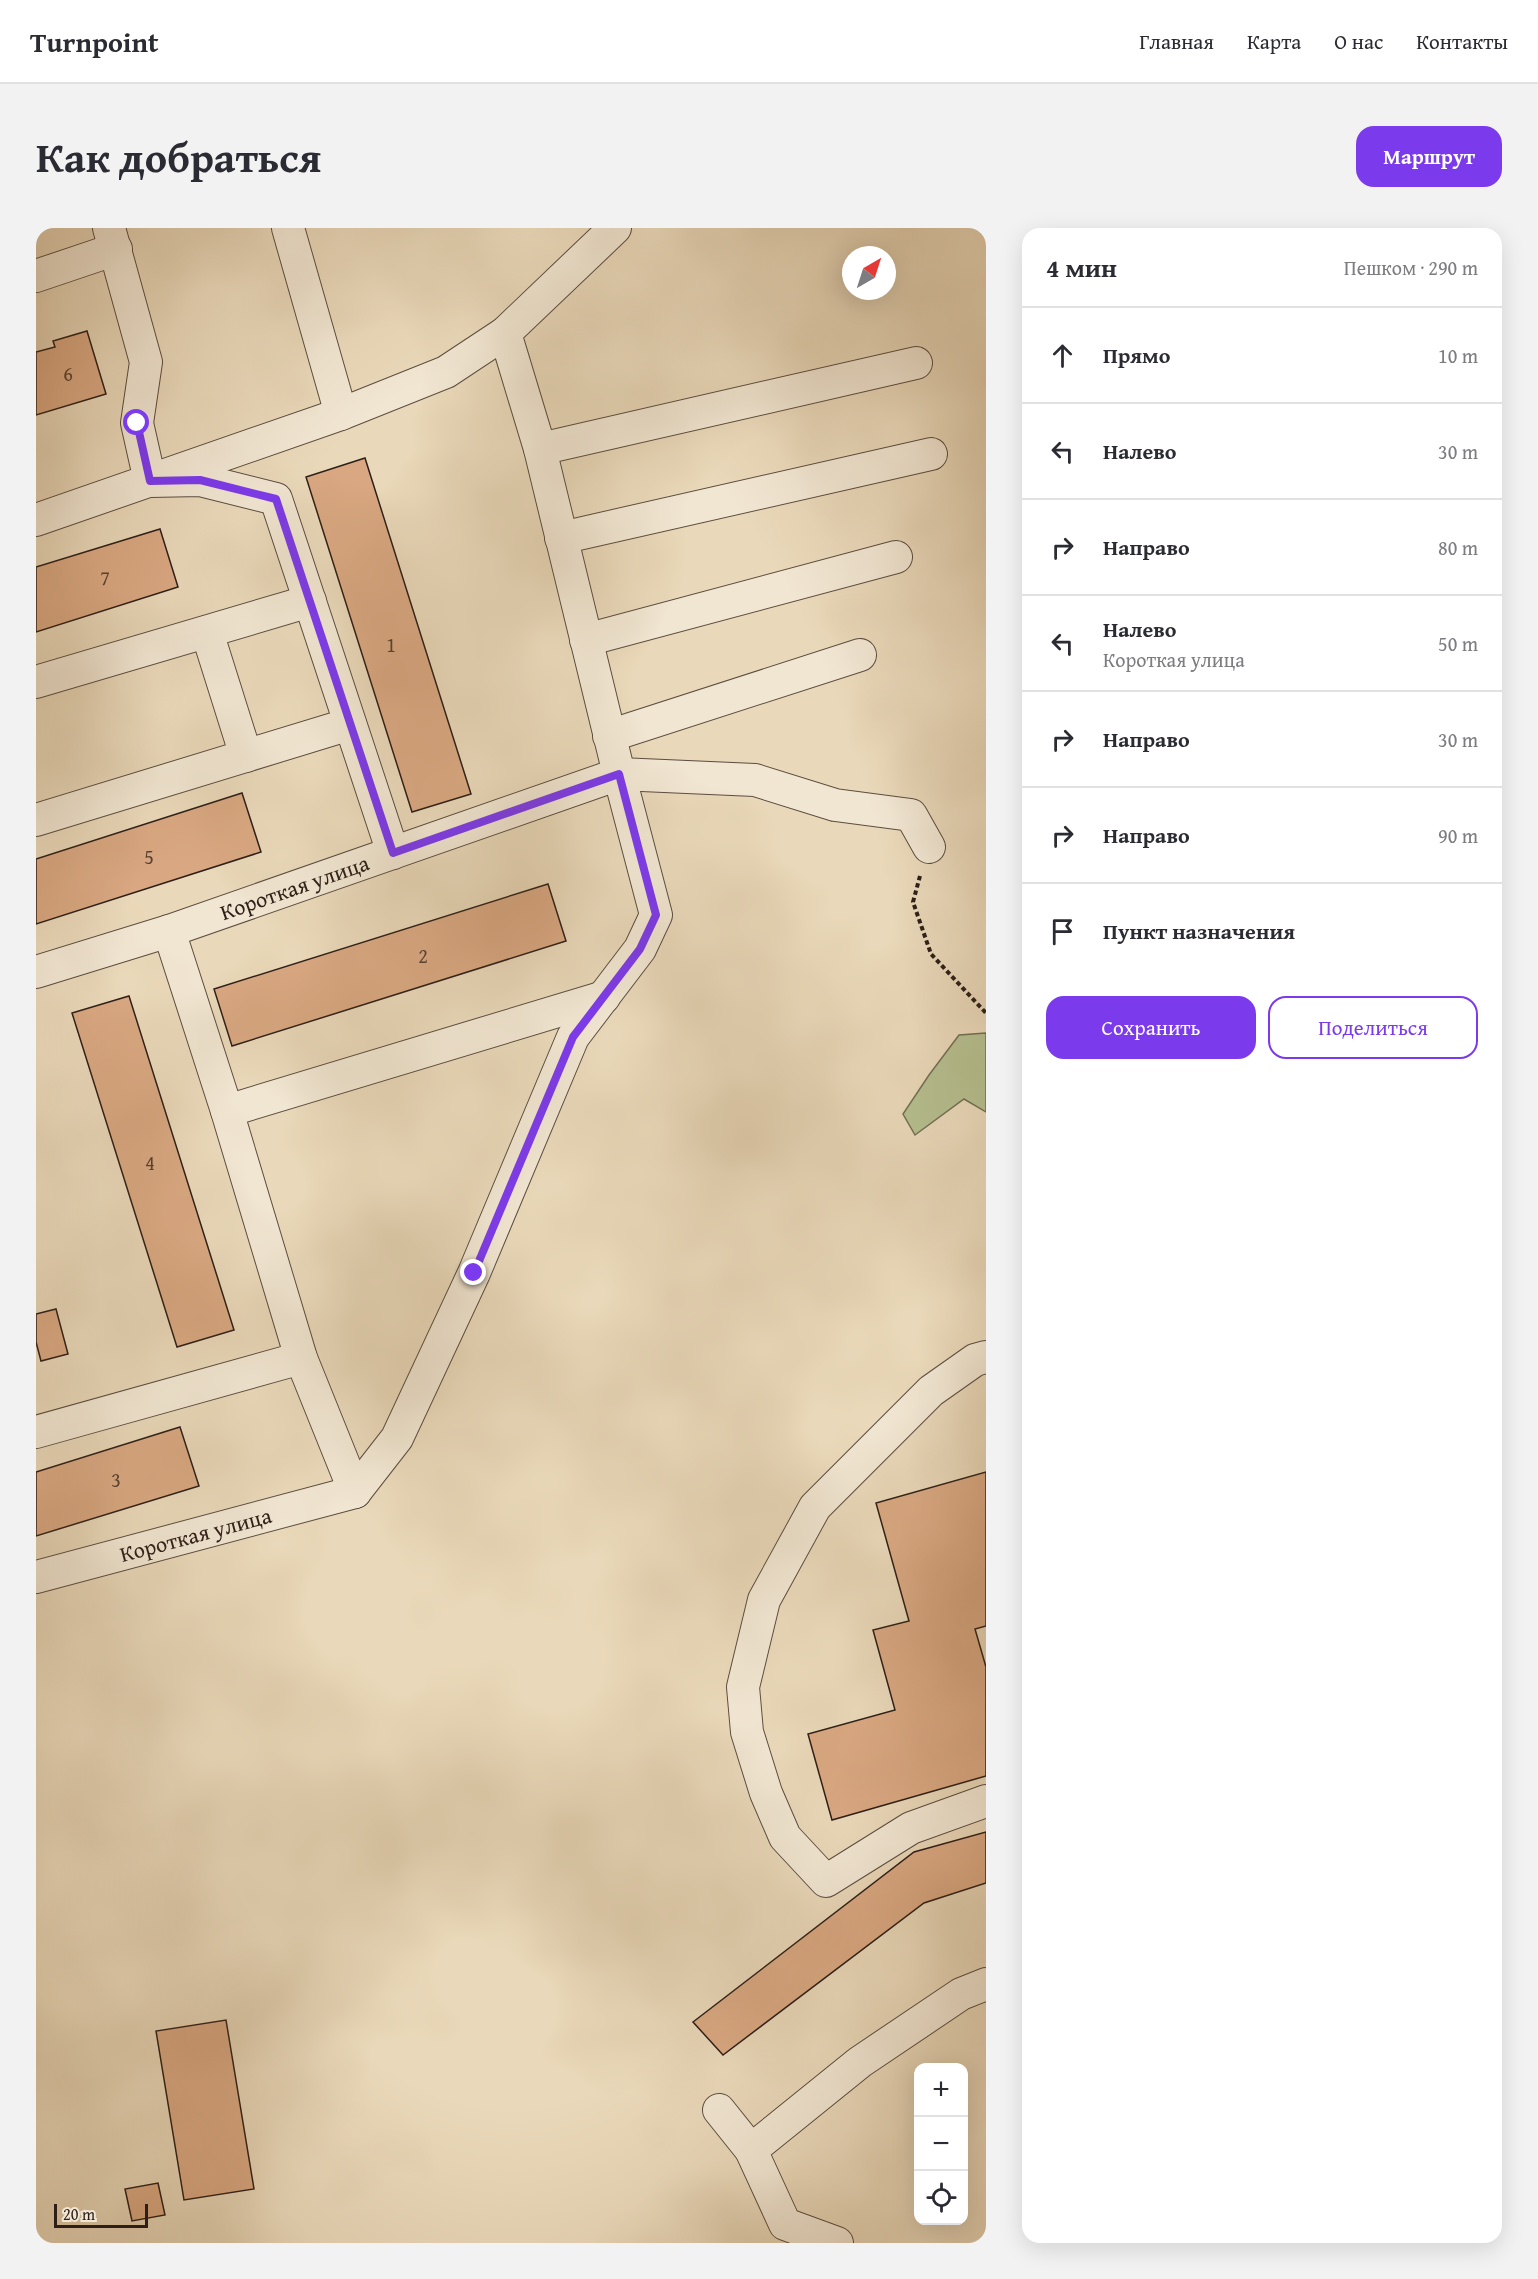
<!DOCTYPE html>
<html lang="ru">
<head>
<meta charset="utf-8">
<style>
  body { margin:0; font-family:"Gentium Book Plus",serif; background:#f2f2f3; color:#2b2b33 }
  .controls { position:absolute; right:18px; bottom:18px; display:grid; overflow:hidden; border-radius:12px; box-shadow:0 6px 24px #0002 }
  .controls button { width:54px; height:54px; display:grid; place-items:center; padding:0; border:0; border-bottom:2px solid #e1e1e2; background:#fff; color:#2b2b33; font:30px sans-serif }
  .compass { position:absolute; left:806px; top:18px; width:54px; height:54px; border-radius:50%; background:#fff; box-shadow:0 6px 24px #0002; rotate:39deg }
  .scale { position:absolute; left:18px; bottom:15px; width:94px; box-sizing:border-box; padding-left:6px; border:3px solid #2d1f18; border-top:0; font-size:16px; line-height:21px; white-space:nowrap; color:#2d1f18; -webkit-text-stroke:4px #f1e6d2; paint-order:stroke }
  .stop { position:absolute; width:18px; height:18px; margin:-14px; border:4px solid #7c3aed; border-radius:50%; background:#fff }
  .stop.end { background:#7c3aed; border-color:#fff; box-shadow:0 2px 6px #0008 }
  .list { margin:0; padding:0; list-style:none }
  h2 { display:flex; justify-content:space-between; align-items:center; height:78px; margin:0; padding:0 24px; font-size:26px }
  h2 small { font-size:20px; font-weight:400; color:#7c7c81 }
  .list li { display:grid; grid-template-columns:39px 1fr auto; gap:18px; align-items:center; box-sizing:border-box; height:96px; padding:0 24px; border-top:2px solid #e1e1e2 }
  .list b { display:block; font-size:22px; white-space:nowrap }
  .list p { margin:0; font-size:20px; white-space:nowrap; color:#7c7c81 }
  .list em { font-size:20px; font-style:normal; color:#7c7c81 }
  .actions { display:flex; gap:12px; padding:18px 24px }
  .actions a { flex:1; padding:14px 0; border:2px solid #7c3aed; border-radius:18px; text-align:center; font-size:21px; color:#7c3aed }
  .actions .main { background:#7c3aed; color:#fff }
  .icon { flex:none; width:33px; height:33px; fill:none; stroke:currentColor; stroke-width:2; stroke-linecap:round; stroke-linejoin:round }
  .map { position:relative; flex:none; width:950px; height:2015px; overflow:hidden; border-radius:18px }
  header { display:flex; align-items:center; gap:36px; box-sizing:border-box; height:84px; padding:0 30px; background:#fff; border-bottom:2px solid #e1e1e2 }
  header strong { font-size:28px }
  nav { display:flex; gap:33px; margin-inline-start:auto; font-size:21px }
  .intro { display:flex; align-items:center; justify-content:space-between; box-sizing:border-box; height:144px; padding:0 36px }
  h1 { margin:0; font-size:42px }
  .button { padding:15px 27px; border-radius:18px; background:#7c3aed; color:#fff; font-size:21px; font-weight:700 }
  main { display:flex; gap:36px; padding:0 36px }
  aside { flex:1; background:#fff; border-radius:18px; box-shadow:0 6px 24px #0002 }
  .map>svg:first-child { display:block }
</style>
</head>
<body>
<header>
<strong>Turnpoint</strong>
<nav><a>Главная</a><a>Карта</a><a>О нас</a><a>Контакты</a></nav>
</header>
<div class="intro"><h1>Как добраться</h1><a class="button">Маршрут</a></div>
<main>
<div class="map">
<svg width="950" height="2015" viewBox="0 0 950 2015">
  <rect width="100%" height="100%" fill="#e9d8b9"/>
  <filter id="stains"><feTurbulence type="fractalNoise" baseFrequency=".00333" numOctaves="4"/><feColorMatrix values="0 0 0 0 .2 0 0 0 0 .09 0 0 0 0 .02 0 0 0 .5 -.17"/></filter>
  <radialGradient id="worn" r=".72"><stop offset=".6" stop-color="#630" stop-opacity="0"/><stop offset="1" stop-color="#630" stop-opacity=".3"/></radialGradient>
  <polygon fill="#b6bf8f" stroke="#726f54" stroke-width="1.5" points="950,805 950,884 928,871 879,907 867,886 893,847 923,807"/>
  <g fill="#d9a882" stroke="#2d1f18" stroke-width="1.5">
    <polygon points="51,103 70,166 0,187 0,124 19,119 17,113"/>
    <polygon points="329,230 435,566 376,584 270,249"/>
    <polygon points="124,301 142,359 0,404 0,339"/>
    <polygon points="206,565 225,624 0,696 0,631"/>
    <polygon points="512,656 530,713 196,818 178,761"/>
    <polygon points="93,768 198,1102 141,1119 36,785"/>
    <polygon points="20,1081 32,1126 5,1133 0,1114 0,1086"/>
    <polygon points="144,1199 163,1258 0,1308 0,1244"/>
    <polygon points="950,1244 950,1398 939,1401 950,1439 950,1548 796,1592 772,1506 859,1482 837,1402 873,1393 840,1275"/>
    <polygon points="950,1604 950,1655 888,1675 687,1827 657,1794 878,1624"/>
    <polygon points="190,1792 218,1961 148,1972 120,1803"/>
    <polygon points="122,1955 129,1987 96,1993 89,1961"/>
  </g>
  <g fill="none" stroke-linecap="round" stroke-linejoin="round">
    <defs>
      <g id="minor">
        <polyline points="73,0 110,134 101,195 114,253 164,252 240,271 357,625"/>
        <polyline points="252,0 305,186"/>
        <polyline points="0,48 80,21"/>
        <polyline points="504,221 880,135"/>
        <polyline points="0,292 305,186 410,144 469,105"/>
        <polyline points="525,310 895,226"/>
        <polyline points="171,404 210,528"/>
        <polyline points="550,412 860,329"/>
        <polyline points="0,454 274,373"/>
        <polyline points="573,508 824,427"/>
        <polyline points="0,592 314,496"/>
        <polyline points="133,703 191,883 265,1130 319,1264"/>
        <path id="s1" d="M 0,744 L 133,703 L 583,546 L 719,552 L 799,577 L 875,587 L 893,619"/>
        <polyline points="191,883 568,769"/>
        <polyline points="950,1129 939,1132 895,1163 779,1279 728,1372 707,1459 711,1504 730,1565 749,1609 790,1653 875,1600 950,1573"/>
        <polyline points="0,1204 265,1130"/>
        <polyline points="319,1264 361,1210 438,1045 537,809 604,721 620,687 583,546 504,221 469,105 579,0"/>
        <path id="s2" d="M 0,1349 L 319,1264"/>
        <polyline points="683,1882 715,1922 749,1996 801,2015"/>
        <polyline points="715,1922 824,1834 925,1766 950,1756"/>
      </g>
    </defs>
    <use href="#minor" stroke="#5c4d40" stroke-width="34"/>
    <polyline stroke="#2d1f18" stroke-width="4" stroke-dasharray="4.5 3" stroke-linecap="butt" points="884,648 877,674 895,726 950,785"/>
    <use href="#minor" stroke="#f1e6d2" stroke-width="32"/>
  </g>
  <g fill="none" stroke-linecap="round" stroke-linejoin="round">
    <polyline stroke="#7c3aed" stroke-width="8" points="101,195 114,253 164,252 240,271 357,625 583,546 620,687 604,721 537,809 438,1045"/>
  </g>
  <g text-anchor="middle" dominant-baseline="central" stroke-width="4.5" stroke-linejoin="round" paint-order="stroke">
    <g font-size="20" fill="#584132">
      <text x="32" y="145">6</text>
      <text x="69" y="349">7</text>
      <text x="355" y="416">1</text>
      <text x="113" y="628">5</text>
      <text x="387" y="727">2</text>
      <text x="114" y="934">4</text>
      <text x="80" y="1251">3</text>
    </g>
    <g font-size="22" fill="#2d1f18" stroke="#f1e6d2">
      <text stroke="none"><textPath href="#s1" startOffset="272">Короткая улица</textPath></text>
      <text stroke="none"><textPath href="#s2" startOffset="165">Короткая улица</textPath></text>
    </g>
  </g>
  <rect width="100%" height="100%" filter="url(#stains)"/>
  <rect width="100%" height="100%" fill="url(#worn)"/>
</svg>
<div class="controls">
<button>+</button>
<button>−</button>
<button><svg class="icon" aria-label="locate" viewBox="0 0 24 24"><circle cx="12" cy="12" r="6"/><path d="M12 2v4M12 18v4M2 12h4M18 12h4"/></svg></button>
</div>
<svg class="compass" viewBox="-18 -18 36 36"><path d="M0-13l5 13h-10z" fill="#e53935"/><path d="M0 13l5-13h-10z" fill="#7c7c81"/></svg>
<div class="scale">20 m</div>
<div class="stop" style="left:101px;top:195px"></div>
<div class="stop end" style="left:438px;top:1045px"></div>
</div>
<aside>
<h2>4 мин<small>Пешком · 290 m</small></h2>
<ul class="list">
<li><svg class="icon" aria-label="ahead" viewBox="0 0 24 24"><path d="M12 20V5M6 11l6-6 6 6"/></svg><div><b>Прямо</b></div><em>10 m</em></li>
<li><svg class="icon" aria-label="left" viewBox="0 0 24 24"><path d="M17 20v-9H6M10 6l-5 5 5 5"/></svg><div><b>Налево</b></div><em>30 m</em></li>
<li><svg class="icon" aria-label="right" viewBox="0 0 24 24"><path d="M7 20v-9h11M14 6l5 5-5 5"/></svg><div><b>Направо</b></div><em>80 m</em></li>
<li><svg class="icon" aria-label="left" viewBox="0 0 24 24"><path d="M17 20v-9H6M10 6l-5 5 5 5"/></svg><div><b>Налево</b><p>Короткая улица</p></div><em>50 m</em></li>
<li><svg class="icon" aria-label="right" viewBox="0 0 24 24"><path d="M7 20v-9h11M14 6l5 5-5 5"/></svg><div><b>Направо</b></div><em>30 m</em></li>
<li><svg class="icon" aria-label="right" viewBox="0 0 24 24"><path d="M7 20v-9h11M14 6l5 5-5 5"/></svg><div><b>Направо</b></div><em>90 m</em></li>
<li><svg class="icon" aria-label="arrive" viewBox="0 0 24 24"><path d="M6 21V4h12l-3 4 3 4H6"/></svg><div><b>Пункт назначения</b></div></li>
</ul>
<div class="actions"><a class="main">Сохранить</a><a>Поделиться</a></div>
</aside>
</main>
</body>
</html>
